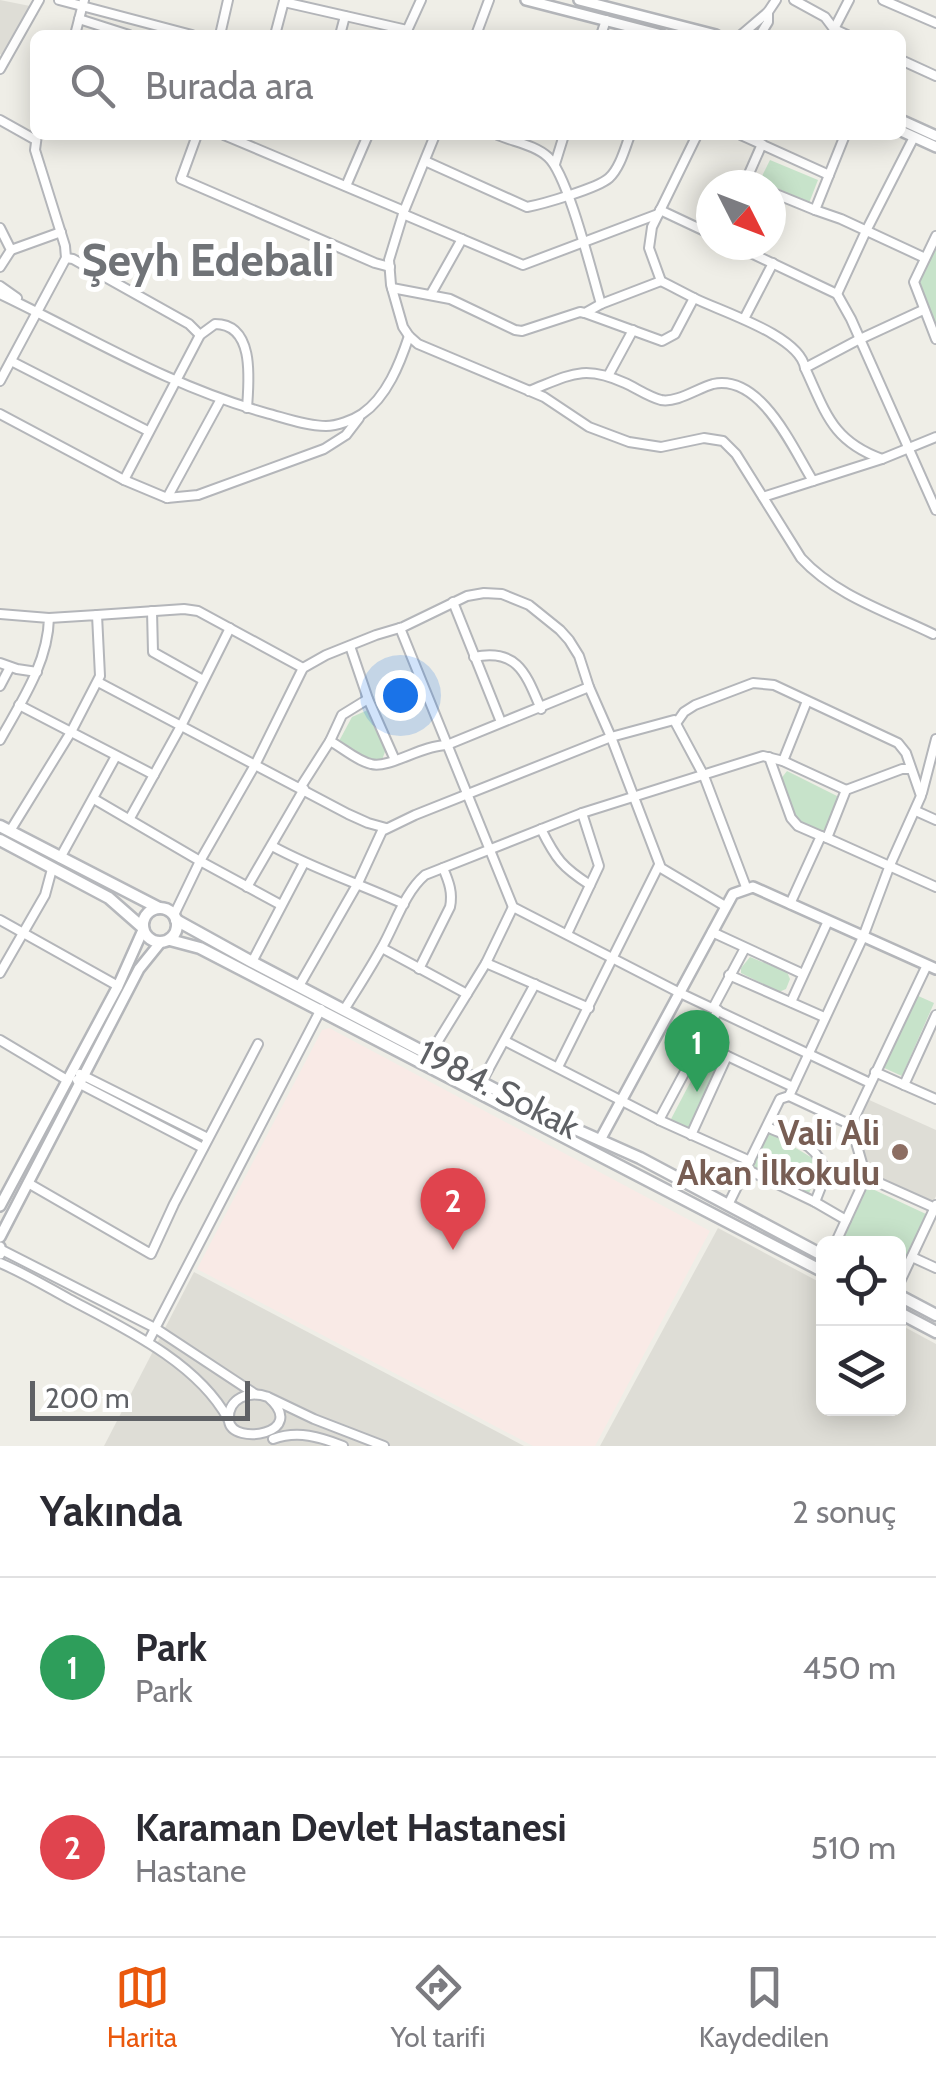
<!DOCTYPE html>
<html lang="tr">
<head>
<meta charset="utf-8">
<style>
  body { margin:0; font-family:Cabin,sans-serif; background:#f7f7f7; color:#2b2b33 }
  .controls { position:absolute; right:30px; bottom:30px; display:grid; overflow:hidden; border-radius:15px; box-shadow:0 5px 25px #0003 }
  .controls button { width:90px; height:90px; display:grid; place-items:center; padding:0; border:0; border-bottom:2px solid #e1e1e2; background:#fff; color:#2b2b33; font:50px sans-serif }
  .compass { position:absolute; left:696px; top:170px; width:90px; height:90px; border-radius:50%; background:#fff; box-shadow:0 5px 25px #0003; rotate:132deg }
  .scale { position:absolute; left:30px; bottom:25px; width:220px; box-sizing:border-box; padding-left:10px; border:5px solid #5f6165; border-top:0; font-size:28px; line-height:35px; white-space:nowrap; color:#5f6165; -webkit-text-stroke:8px #fff; paint-order:stroke }
  .you { position:absolute; left:400px; top:695px; width:35px; height:35px; margin:-25px; border:8px solid #fff; border-radius:50%; background:#1a73e8; box-shadow:0 0 0 15px #1a73e833 }
  .badge { display:grid; place-items:center; width:65px; height:65px; border-radius:50%; background:#ea580c; color:#fff; font-size:32px; font-weight:700 }
  .pin { position:absolute; translate:-50% -82px; filter:drop-shadow(0 2px 5px #0008) }
  .pin::after { content:''; position:absolute; top:52px; width:35px; height:30px; background:inherit; clip-path:polygon(0 0,100% 0,50% 100%) }
  .list { margin:0; padding:0; list-style:none }
  h2 { display:flex; justify-content:space-between; align-items:center; height:130px; margin:0; padding:0 40px; font-size:42px }
  h2 small { font-size:32px; font-weight:400; color:#7c7c81 }
  .list li { display:grid; grid-template-columns:65px 1fr auto; gap:30px; align-items:center; box-sizing:border-box; height:180px; padding:0 40px; border-top:2px solid #e1e1e2 }
  .list b { display:block; font-size:38px; white-space:nowrap }
  .list p { margin:0; font-size:32px; white-space:nowrap; color:#7c7c81 }
  .list em { font-size:32px; font-style:normal; color:#7c7c81 }
  .icon { flex:none; width:55px; height:55px; fill:none; stroke:currentColor; stroke-width:2; stroke-linecap:round; stroke-linejoin:round }
  .map { position:relative; flex:none; width:936px; height:1446px; overflow:hidden }
  .search { position:absolute; background:#fff; box-shadow:0 5px 25px #0003; left:30px; right:30px; top:30px; height:110px; display:flex; align-items:center; gap:25px; box-sizing:border-box; padding:0 35px; border-radius:15px; color:#7c7c81; font-size:38px }
  .sheet { height:490px; background:#fff }
  nav { display:flex; justify-content:space-around; align-items:center; box-sizing:border-box; height:140px; border-top:2px solid #e1e1e2; background:#fff; font-size:28px; color:#7c7c81 }
  nav a { display:grid; justify-items:center; gap:5px }
  nav .on { color:#ea580c }
  .map>svg:first-child { display:block }
</style>
</head>
<body>
<div class="map">
<svg width="936" height="1446" viewBox="0 0 936 1446">
  <rect width="100%" height="100%" fill="#efeee7"/>
  <g fill="#deddd6">
    <polygon points="0,0 30,6 4,56 0,54"/>
    <polygon points="867,1099 936,1130 936,1196 933,1202 872,1174 854,1129"/>
    <polygon points="718,1228 823,1284 824,1408 898,1408 899,1324 936,1344 936,1446 600,1446"/>
    <polygon points="194,1272 524,1446 104,1446"/>
  </g>
  <polygon fill="#f9eae6" points="329,1028 710,1231 595,1446 533,1446 197,1269 322,1030"/>
  <g fill="#c7e3ca">
    <polygon points="770,160 818,180 809,203 760,180"/>
    <polygon points="936,249 936,328 919,281"/>
    <polygon points="370,709 386,749 382,760 375,764 339,747 338,743 352,717"/>
    <polygon points="787,771 839,797 825,833 819,833 796,822 780,780"/>
    <polygon points="750,957 787,972 790,979 786,989 779,992 741,973 741,968"/>
    <polygon points="916,995 934,1003 902,1076 882,1067"/>
    <polygon points="705,1054 723,1063 692,1130 670,1121"/>
    <polygon points="769,1132 814,1159 817,1176 809,1193 753,1166"/>
    <polygon points="866,1186 926,1214 899,1274 898,1244 841,1243"/>
  </g>
  <g fill="none" stroke-linecap="round" stroke-linejoin="round">
    <defs>
      <g id="minor">
        <polyline points="59,0 192,35"/>
        <polyline points="794,0 825,17 834,29 847,35"/>
        <polyline points="883,0 936,23"/>
        <polyline points="284,2 407,30"/>
        <polyline points="79,19 129,35"/>
        <polyline points="834,29 849,0"/>
        <polyline points="75,35 84,0"/>
        <polyline points="220,35 228,0"/>
        <polyline points="275,35 284,1"/>
        <polyline points="340,35 345,16"/>
        <polyline points="405,35 421,0"/>
        <polyline points="476,35 489,0"/>
        <polyline points="601,35 606,20"/>
        <polyline points="741,35 768,12 776,0"/>
        <polyline points="760,35 768,22 768,12"/>
        <polyline points="901,60 936,76"/>
        <polyline points="0,69 39,0"/>
        <polyline points="0,120 34,139"/>
        <polyline points="197,135 181,179 375,263 390,267"/>
        <polyline points="224,135 404,211"/>
        <path d="M 435,135 L 404,211 L 389,260 L 391,285 L 403,327 L 409,336 L 418,344 L 544,397 L 589,427 L 629,442 L 661,447 L 704,438 L 723,441 L 736,454 L 801,558 C 836,596 888,612 933,634"/>
        <path d="M 498,135 C 514,142 535,145 548,157 C 568,175 592,274 601,304"/>
        <path d="M 697,135 L 652,227 L 649,248 L 661,281 C 673,287 684,293 696,299 C 723,312 800,336 805,368 L 856,341 L 923,310"/>
        <polyline points="741,135 829,175"/>
        <polyline points="845,135 815,210 841,219 925,258"/>
        <path d="M 425,161 L 527,207 C 543,204 598,188 609,178 C 620,168 625,148 630,135"/>
        <polyline points="555,164 564,135"/>
        <polyline points="744,185 762,144"/>
        <polyline points="346,186 368,135"/>
        <polyline points="771,192 815,210"/>
        <polyline points="660,210 711,234"/>
        <polyline points="403,214 523,265 658,214"/>
        <polyline points="0,228 11,250 0,267"/>
        <polyline points="936,236 914,282 936,339"/>
        <polyline points="734,245 837,294 851,319 936,510"/>
        <polyline points="11,250 61,232"/>
        <polyline points="66,258 73,259 189,324 200,335"/>
        <polyline points="0,286 17,298"/>
        <polyline points="392,288 450,299 515,330 522,331 580,312 585,313 601,304 661,281"/>
        <path d="M 0,294 C 90,337 169,386 266,413 C 285,418 306,426 326,426 C 337,426 353,420 362,414 C 387,397 400,363 409,336"/>
        <polyline points="431,294 462,239"/>
        <polyline points="837,294 866,231 914,137"/>
        <polyline points="585,313 662,341 675,334 694,298"/>
        <polyline points="744,319 773,263"/>
        <polyline points="11,361 148,431"/>
        <path d="M 805,368 C 826,413 832,441 882,459"/>
        <polyline points="608,376 633,330"/>
        <polyline points="0,381 66,258 65,246 35,150 37,135"/>
        <path d="M 529,391 C 570,375 583,364 625,383 C 636,388 649,397 661,400 C 677,403 698,388 713,384 C 761,374 792,447 813,481"/>
        <polyline points="0,414 124,480 167,498 198,495 324,449 346,435 359,418"/>
        <path d="M 124,480 L 200,335 L 215,324 C 255,324 249,380 247,408"/>
        <polyline points="763,497 882,459 936,437"/>
        <polyline points="167,498 221,399"/>
        <polyline points="453,602 501,722"/>
        <polyline points="152,611 153,652 203,680"/>
        <path d="M 0,614 L 49,618 C 48,663 21,702 0,740"/>
        <polyline points="97,615 184,609 198,611 303,668"/>
        <polyline points="400,628 513,907 680,993 870,1083"/>
        <polyline points="350,646 368,699 395,760"/>
        <path d="M 474,657 C 518,648 526,674 541,709"/>
        <polyline points="0,663 17,669 37,672"/>
        <polyline points="98,682 348,814 368,823 386,828"/>
        <polyline points="0,686 10,667"/>
        <polyline points="19,705 154,775"/>
        <polyline points="677,722 684,712 695,705 753,683 774,685 898,743 906,753 921,796 890,865 863,937 789,1096 780,1099 728,1205"/>
        <path d="M 330,741 C 343,748 357,761 371,764 C 389,769 422,745 447,745 L 589,687"/>
        <polyline points="769,757 791,818 798,826 821,836 790,904"/>
        <polyline points="783,761 807,701"/>
        <polyline points="300,788 330,741 342,715 368,699"/>
        <polyline points="922,793 936,739"/>
        <polyline points="94,799 200,861 281,905"/>
        <polyline points="916,811 936,820"/>
        <polyline points="130,818 181,726 230,628"/>
        <path d="M 541,829 C 556,859 562,867 590,885"/>
        <polyline points="10,831 71,732 100,676 97,615 49,618"/>
        <polyline points="821,836 827,838 846,790 902,769 911,769"/>
        <polyline points="827,838 936,887"/>
        <path d="M 272,846 C 314,869 360,884 404,904"/>
        <polyline points="60,858 116,756"/>
        <polyline points="247,887 304,789"/>
        <polyline points="174,915 200,861 255,765 303,668 326,655 376,635 403,627 467,596 484,593 502,594 529,605 560,630 569,640 579,656 589,687 611,737 661,868 725,906"/>
        <polyline points="0,920 118,986"/>
        <polyline points="712,932 803,974"/>
        <polyline points="567,934 599,866 582,813"/>
        <polyline points="382,948 467,994"/>
        <polyline points="252,962 304,863"/>
        <polyline points="486,963 589,1008"/>
        <path d="M 419,969 L 450,907 C 453,893 449,882 443,868"/>
        <polyline points="0,973 45,895 52,869"/>
        <polyline points="729,975 824,1017"/>
        <polyline points="299,986 358,883 382,831 415,815 611,737 674,720 704,776 746,887"/>
        <polyline points="791,1002 828,921"/>
        <polyline points="713,1008 745,948"/>
        <path d="M 344,1010 C 357,989 370,969 381,949 C 395,925 404,893 425,875 L 582,813 L 763,756 L 783,761 L 846,790"/>
        <polyline points="936,1015 904,1085 936,1099"/>
        <polyline points="0,1040 67,1080"/>
        <polyline points="505,1041 659,1120 750,1161"/>
        <polyline points="700,1043 793,1087"/>
        <polyline points="430,1054 486,963 513,907"/>
        <polyline points="558,1067 659,865"/>
        <polyline points="875,1072 904,1085"/>
        <polyline points="80,1074 208,1138"/>
        <polyline points="77,1080 80,1084 203,1148"/>
        <polyline points="482,1081 535,984"/>
        <polyline points="789,1096 851,1125"/>
        <polyline points="659,1120 718,1010"/>
        <path d="M 767,1127 C 794,1139 818,1143 826,1174 L 815,1202"/>
        <polyline points="691,1135 727,1056"/>
        <polyline points="746,1169 815,1202 846,1220"/>
        <polyline points="866,1177 935,1208"/>
        <polyline points="28,1183 151,1254 174,1204 258,1044"/>
        <polyline points="835,1244 866,1177 851,1125 927,965"/>
        <polyline points="0,1249 155,1328 255,1394"/>
        <polyline points="912,1257 936,1268"/>
        <path d="M 0,1263 C 24,1273 47,1287 69,1299 C 124,1328 198,1363 228,1419"/>
        <polyline points="898,1286 936,1205"/>
        <polyline points="148,1342 321,1009"/>
        <path d="M 268,1397 C 310,1434 232,1446 229,1421 C 227,1398 249,1390 268,1397 L 314,1419 L 384,1446"/>
        <path d="M 273,1439 C 298,1430 320,1437 343,1446"/>
      </g>
      <g id="tertiary">
        <polyline points="526,0 662,35"/>
        <polyline points="579,0 716,35"/>
        <polyline points="901,120 936,136"/>
        <polyline points="901,131 936,147"/>
        <polyline points="600,1140 733,894 753,887 936,969"/>
        <polyline points="0,1206 118,986 143,930"/>
        <polyline points="0,1237 139,969 160,943"/>
        <polyline points="0,1247 0,1254"/>
      </g>
      <g id="secondary">
        <polyline points="0,826 159,908"/>
        <polyline points="0,840 109,898 142,927"/>
        <circle cx="160" cy="925" r="17"/>
        <polyline points="176,920 252,962 548,1117 640,1158 824,1256"/>
        <polyline points="170,940 200,948 824,1272"/>
        <polyline points="898,1295 936,1315"/>
        <polyline points="898,1312 936,1332"/>
      </g>
    </defs>
    <use href="#minor" stroke="#b4b6ba" stroke-width="12"/>
    <use href="#tertiary" stroke="#b4b6ba" stroke-width="14"/>
    <use href="#secondary" stroke="#b6b8bc" stroke-width="15"/>
    <use href="#minor" stroke="#fff" stroke-width="8"/>
    <use href="#tertiary" stroke="#fff" stroke-width="9"/>
    <use href="#secondary" stroke="#fff" stroke-width="10"/>
  </g>
  <circle fill="#8d6e63" stroke="#fff" stroke-width="4" cx="900" cy="1152" r="10"/>
  <g text-anchor="middle" dominant-baseline="central" stroke-width="10" stroke-linejoin="round" paint-order="stroke">
    <g font-size="35" fill="#5f6165" stroke="#fff">
      <text transform="translate(499 1089) rotate(27)">1984. Sokak</text>
    </g>
    <g font-size="35" font-weight="bold" fill="#785e54" stroke="#fff" text-anchor="end">
      <text x="880" y="1132">Vali Ali<tspan x="880" dy="40">Akan İlkokulu</tspan></text>
    </g>
    <g font-size="45" font-weight="bold" fill="#707377" stroke="#fff">
      <text x="208" y="260">Şeyh Edebali</text>
    </g>
  </g>
</svg>
<div class="controls">
<button><svg class="icon" aria-label="locate" viewBox="0 0 24 24"><circle cx="12" cy="12" r="6"/><path d="M12 2v4M12 18v4M2 12h4M18 12h4"/></svg></button>
<button><svg class="icon" aria-label="layers" viewBox="0 0 24 24"><path d="M12 4l9 5-9 5-9-5zM3 14l9 5 9-5"/></svg></button>
</div>
<svg class="compass" viewBox="-18 -18 36 36"><path d="M0-13l5 13h-10z" fill="#e53935"/><path d="M0 13l5-13h-10z" fill="#7c7c81"/></svg>
<div class="scale">200 m</div>
<div class="you"></div>
<div class="pin badge" style="left:697px;top:1092px;background:#2e9e5b">1</div>
<div class="pin badge" style="left:453px;top:1250px;background:#e0444e">2</div>
<div class="search"><svg class="icon" aria-label="search" viewBox="0 0 24 24"><circle cx="10" cy="10" r="6"/><path d="M15 15l6 6"/></svg>Burada ara</div>
</div>
<section class="sheet">
<h2>Yakında<small>2 sonuç</small></h2>
<ul class="list">
<li><span class="badge" style="background:#2e9e5b">1</span><div><b>Park</b><p>Park</p></div><em>450 m</em></li>
<li><span class="badge" style="background:#e0444e">2</span><div><b>Karaman Devlet Hastanesi</b><p>Hastane</p></div><em>510 m</em></li>
</ul>
</section>
<nav>
<a class="on"><svg class="icon" aria-label="map" viewBox="0 0 24 24"><path d="M3 6l6-2 6 2 6-2v14l-6 2-6-2-6 2zM9 4v14M15 6v14"/></svg>Harita</a>
<a><svg class="icon" aria-label="directions" viewBox="0 0 24 24"><path d="M12 3l9 9-9 9-9-9zM9 14v-3h6M13 9l2 2-2 2"/></svg>Yol tarifi</a>
<a><svg class="icon" aria-label="saved" viewBox="0 0 24 24"><path d="M7 4h10v16l-5-4-5 4z"/></svg>Kaydedilen</a>
</nav>
</body>
</html>
